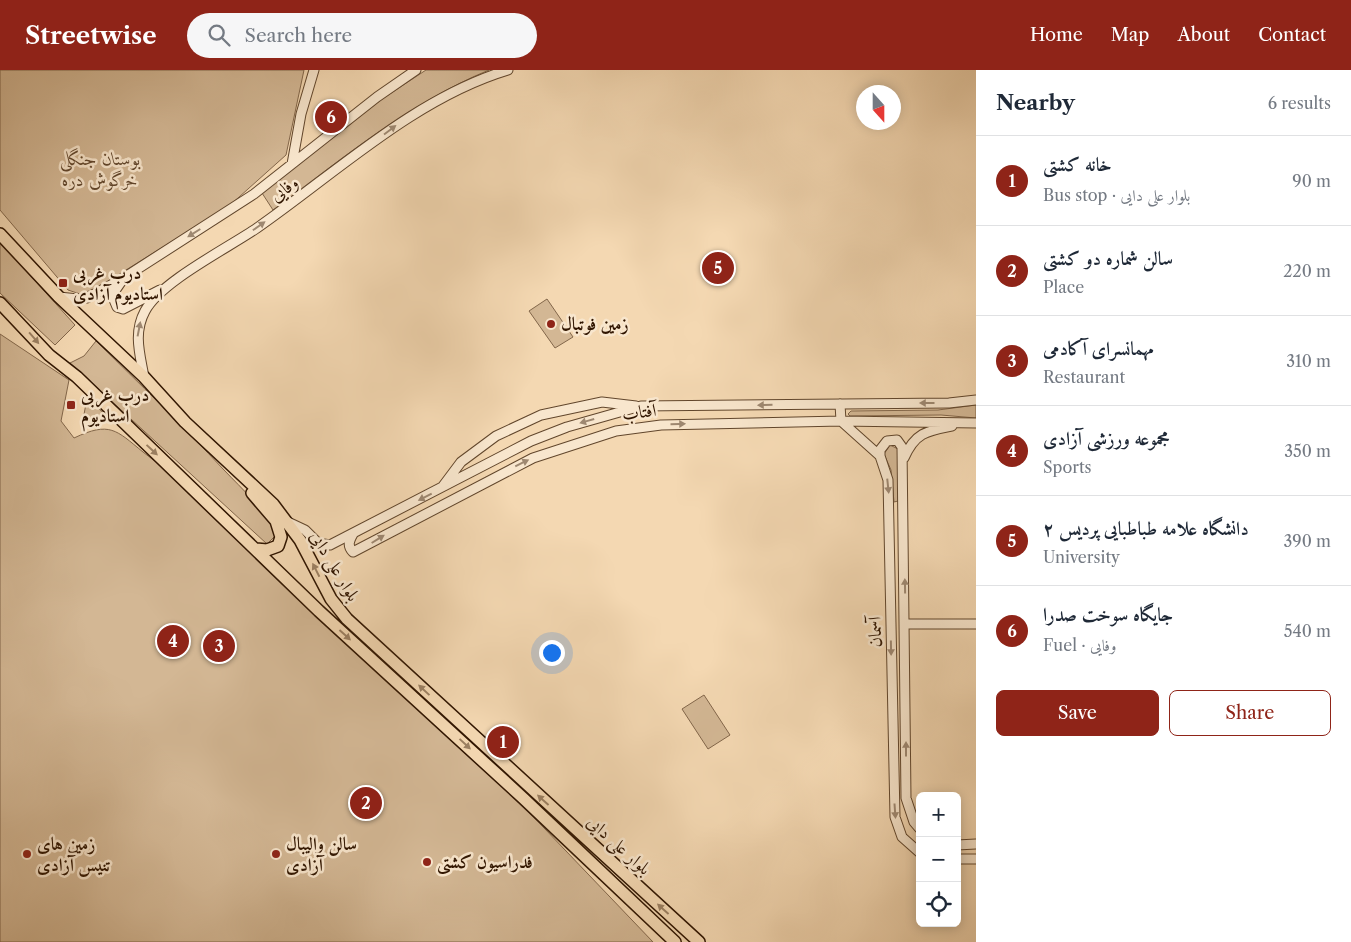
<!DOCTYPE html>
<meta charset="utf-8">
<style>
:root{--surface:#fff;--page:#f6f6f7;--text:#1f2937;--muted:#747a83;--line:#e0e1e3;--accent:#8f2418}
body{margin:0;font-family:"Libre Caslon Text",Amiri,serif;background:var(--page);color:var(--text)}
.controls{position:absolute;right:15px;bottom:15px;display:grid;overflow:hidden;border-radius:8px;box-shadow:0 2px 12px #0003}
.controls button{width:45px;height:45px;display:grid;place-items:center;padding:0;border:0;border-bottom:1px solid var(--line);background:var(--surface);color:var(--text);font:25px sans-serif}
.compass{position:absolute;left:856px;top:15px;width:45px;height:45px;border-radius:50%;background:var(--surface);box-shadow:0 2px 12px #0003;rotate:159deg}
.you{position:absolute;left:551px;top:582px;width:18px;height:18px;margin:-12px;border:4px solid #fff;border-radius:50%;background:#1a73e8;box-shadow:0 0 0 8px #1a73e833}
.badge{display:grid;place-items:center;width:32px;height:32px;border-radius:50%;background:var(--accent);color:#fff;font-size:16px;font-weight:700}
.pin{position:absolute;translate:-50% -50%;border:2px solid #fff;box-shadow:0 1px 5px #0006}
.list{margin:0;padding:0;list-style:none}
h2{display:flex;justify-content:space-between;align-items:center;height:65px;margin:0;padding:0 20px;font-size:21px}
h2 small{font-size:16px;font-weight:400;color:var(--muted)}
.list li{display:grid;grid-template-columns:32px 1fr auto;gap:15px;align-items:center;box-sizing:border-box;height:90px;padding:0 20px;border-top:1px solid var(--line)}
.list b{display:block;font-size:19px;white-space:nowrap}
.list p{margin:0;font-size:16px;white-space:nowrap;color:var(--muted)}
.list em{font-size:16px;font-style:normal;color:var(--muted)}
.actions{display:flex;gap:10px;padding:15px 20px}
.actions a{flex:1;padding:11px 0;border:1px solid var(--accent);border-radius:8px;text-align:center;font-size:18px;color:var(--accent)}
.actions .main{background:var(--accent);color:#fff}
.icon{flex:none;width:28px;height:28px;fill:none;stroke:currentColor;stroke-width:2;stroke-linecap:round;stroke-linejoin:round}
.map{position:relative;flex:none;width:976px;height:872px;overflow:hidden}
header{display:flex;align-items:center;gap:30px;box-sizing:border-box;height:70px;padding:0 25px;background:var(--accent);color:#fff}
header strong{font-size:24px}
nav{display:flex;gap:28px;margin-inline-start:auto;font-size:18px}
.search{width:350px;height:45px;background:var(--page);display:flex;align-items:center;gap:12px;box-sizing:border-box;padding:0 18px;border-radius:28px;color:var(--muted);font-size:19px}
main{display:flex}
aside{flex:1;background:var(--surface)}
.map>svg:first-child{display:block}
</style>
<header>
<strong>Streetwise</strong>
<div class="search"><svg class="icon" aria-label="search" viewBox="0 0 24 24"><circle cx="10" cy="10" r="6"/><path d="M15 15l6 6"/></svg>Search here</div>
<nav><a>Home</a><a>Map</a><a>About</a><a>Contact</a></nav>
</header>
<main>
<div class="map">
<svg width="976" height="872" viewBox="0 0 976 872">
<rect width="100%" height="100%" fill="#f4d8b2"/>
<filter id="stains"><feTurbulence type="fractalNoise" baseFrequency=".004" numOctaves="4"/><feColorMatrix values="0 0 0 0 .2 0 0 0 0 .09 0 0 0 0 .02 0 0 0 .5 -.17"/></filter>
<radialGradient id="worn" r=".72"><stop offset=".6" stop-color="#630" stop-opacity="0"/><stop offset="1" stop-color="#630" stop-opacity=".3"/></radialGradient>
<path fill="#d3b794" stroke="#82664a" d="M0,0H304L286,85L229,136L97,218L80,224L68,220L0,140Z
M426,0H489C409,33 342,89 273,140L262,123L382,29Z
M0,172L75,255L55,275L0,223Z
M547,229L573,267L555,278L529,241Z
M0,264L69,310L61,351L74,368C110,351 116,360 143,382C154,391 167,399 178,408L523,736L653,872H0Z
M96,271C139,313 182,355 224,400C242,419 266,440 276,465L267,474L70,293L84,286Z
M87,328L109,348L83,350Z
M976,335V348L941,345L850,346L848,344L851,341L938,340Z
M890,375L898,379V431L894,432L891,400L884,384Z
M704,625L730,665L708,679L682,639Z"/>
<g fill="none" stroke-linecap="round" stroke-linejoin="round">
<defs>
<path id="minor" d="M292,94L301,44L314,0
M121,212L112,225L117,237L123,239L160,220
M59,227L78,229L87,228L122,209L254,124L377,27L416,0
M144,307C140,284 133,263 145,241C160,212 228,178 257,158C336,103 415,28 508,0
M840,334L841,351L880,386L888,410L895,747L902,767L920,783
M880,386V380L887,371L897,370L902,377L906,728L914,752L920,759
M904,388C915,363 926,361 952,356
M443,416L461,392L496,366L541,345L602,332L636,336
M288,452L305,460L318,473L330,475L531,371L567,357L641,336L949,333L976,330
M353,464C349,471 347,476 353,482L533,388L616,361L661,355L841,351L976,353
M906,554H976
M957,775L976,774
M957,789H976"/>
<path id="major" d="M0,164L59,227L144,307L185,352L273,434L300,470L331,529L347,549L699,872
M0,233L49,285L77,307L319,541L523,728L675,872
M252,423L276,451L281,467L278,476L267,480L256,479"/>
</defs>
<use href="#minor" stroke="#61462c" stroke-width="11"/>
<use href="#major" stroke="#301500" stroke-width="14"/>
<use href="#minor" stroke="#f8e6cd" stroke-width="9"/>
<use href="#major" stroke="#f4d8b2" stroke-width="11"/>
</g>
<defs><path id="oneway-solid" d="M-6-.8H1V-3.2L6.5 0L1 3.2V.8H-6Z" transform="scale(1.25)"/></defs>
<g fill="#9e8871">
<use href="#oneway-solid" transform="translate(390 60) rotate(-37)"/>
<use href="#oneway-solid" transform="translate(259 156) rotate(-35)"/>
<use href="#oneway-solid" transform="translate(194 163) rotate(148)"/>
<use href="#oneway-solid" transform="translate(139 259) rotate(-79)"/>
<use href="#oneway-solid" transform="translate(927 333) rotate(180)"/>
<use href="#oneway-solid" transform="translate(765 335) rotate(179)"/>
<use href="#oneway-solid" transform="translate(587 351) rotate(164)"/>
<use href="#oneway-solid" transform="translate(678 354) rotate(-1)"/>
<use href="#oneway-solid" transform="translate(522 393) rotate(-26)"/>
<use href="#oneway-solid" transform="translate(888 416) rotate(84)"/>
<use href="#oneway-solid" transform="translate(425 427) rotate(153)"/>
<use href="#oneway-solid" transform="translate(378 469) rotate(-32)"/>
<use href="#oneway-solid" transform="translate(905 516) rotate(-91)"/>
<use href="#oneway-solid" transform="translate(891 578) rotate(89)"/>
<use href="#oneway-solid" transform="translate(906 679) rotate(-90)"/>
<use href="#oneway-solid" transform="translate(895 741) rotate(86)"/>
</g>
<g fill="#9c8062">
<use href="#oneway-solid" transform="translate(34 268) rotate(49)"/>
<use href="#oneway-solid" transform="translate(152 380) rotate(43)"/>
<use href="#oneway-solid" transform="translate(316 500) rotate(-117)"/>
<use href="#oneway-solid" transform="translate(345 565) rotate(42)"/>
<use href="#oneway-solid" transform="translate(424 620) rotate(-137)"/>
<use href="#oneway-solid" transform="translate(465 674) rotate(43)"/>
<use href="#oneway-solid" transform="translate(543 730) rotate(-138)"/>
<use href="#oneway-solid" transform="translate(663 839) rotate(-138)"/>
</g>
<g fill="#8f2418" stroke="#f8e6cd" stroke-width="2">
<rect x="58" y="208" width="10" height="10" rx="2.5"/>
<circle cx="551" cy="254" r="5"/>
<rect x="66" y="330" width="10" height="10" rx="2.5"/>
<circle cx="27" cy="784" r="5"/>
<circle cx="276" cy="784" r="5"/>
<circle cx="427" cy="792" r="5"/>
</g>
<g text-anchor="middle" dominant-baseline="central" stroke-width="5" stroke-linejoin="round" paint-order="stroke">
<g font-size="18" font-style="italic" fill="#61462c" stroke="#f8e6cd">
<text x="100" y="89">بوستان جنگلی<tspan x="100" dy="21">خرگوش دره</tspan></text>
</g>
<g font-size="18" fill="#301500" stroke="#f8e6cd">
<text transform="translate(284 119) rotate(-36)">وفایی</text>
<text transform="translate(639 342) rotate(-7)">آفتاب</text>
<text transform="translate(335 496) rotate(59)">بلوار علی دایی</text>
<text transform="translate(875 562) rotate(-91)">آسمان</text>
<text transform="translate(619 775) rotate(42)">بلوار علی دایی</text>
</g>
<g font-size="18" font-weight="bold" fill="#301500" stroke="#f8e6cd" text-anchor="start">
<text x="73" y="203">درب غربی<tspan x="73" dy="21">استادیوم آزادی</tspan></text>
<text x="561" y="254">زمین فوتبال</text>
<text x="81" y="325">درب غربی<tspan x="81" dy="21">استادیوم</tspan></text>
<text x="37" y="774">زمین های<tspan x="37" dy="21">تنیس آزادی</tspan></text>
<text x="286" y="774">سالن والیبال<tspan x="286" dy="21">آزادی</tspan></text>
<text x="437" y="792">فدراسیون کشتی</text>
</g>
</g>
<rect width="100%" height="100%" filter="url(#stains)"/>
<rect width="100%" height="100%" fill="url(#worn)"/>
</svg>
<div class="controls">
<button>+</button>
<button>−</button>
<button><svg class="icon" aria-label="locate" viewBox="0 0 24 24"><circle cx="12" cy="12" r="6"/><path d="M12 2v4M12 18v4M2 12h4M18 12h4"/></svg></button>
</div>
<svg class="compass" viewBox="-18 -18 36 36"><path d="M0-13l5 13h-10z" fill="#e53935"/><path d="M0 13l5-13h-10z" fill="#747a83"/></svg>
<div class="you"></div>
<div class="pin badge" style="left:503px;top:672px">1</div>
<div class="pin badge" style="left:366px;top:733px">2</div>
<div class="pin badge" style="left:219px;top:576px">3</div>
<div class="pin badge" style="left:173px;top:571px">4</div>
<div class="pin badge" style="left:718px;top:198px">5</div>
<div class="pin badge" style="left:331px;top:47px">6</div>
</div>
<aside>
<h2>Nearby<small>6 results</small></h2>
<ul class="list">
<li><span class="badge">1</span><div><b>خانه کشتی</b><p>Bus stop · بلوار علی دایی</p></div><em>90 m</em></li>
<li><span class="badge">2</span><div><b>سالن شماره دو کشتی</b><p>Place</p></div><em>220 m</em></li>
<li><span class="badge">3</span><div><b>مهمانسرای آکادمی</b><p>Restaurant</p></div><em>310 m</em></li>
<li><span class="badge">4</span><div><b>مجموعه ورزشی آزادی</b><p>Sports</p></div><em>350 m</em></li>
<li><span class="badge">5</span><div><b>دانشگاه علامه طباطبایی پردیس ۲</b><p>University</p></div><em>390 m</em></li>
<li><span class="badge">6</span><div><b>جایگاه سوخت صدرا</b><p>Fuel · وفایی</p></div><em>540 m</em></li>
</ul>
<div class="actions"><a class="main">Save</a><a>Share</a></div>
</aside>
</main>
